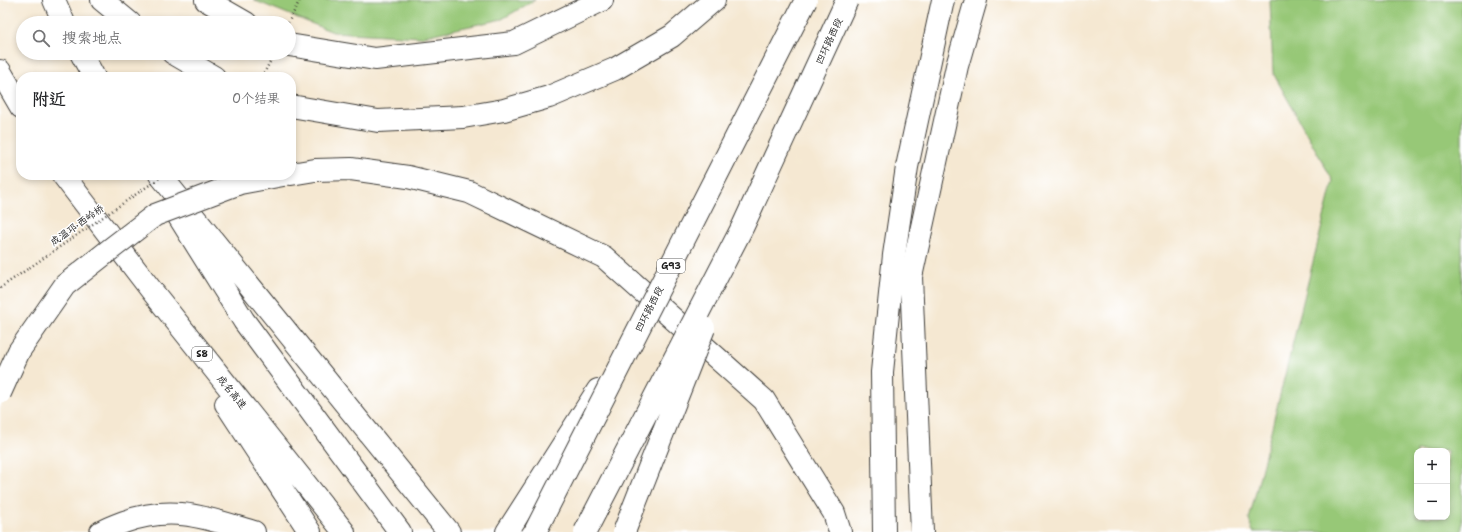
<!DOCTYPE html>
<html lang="zh">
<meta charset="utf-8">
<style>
:root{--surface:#fff;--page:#f2f2f2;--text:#202124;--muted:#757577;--line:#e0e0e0}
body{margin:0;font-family:"Shantell Sans","LXGW WenKai TC",sans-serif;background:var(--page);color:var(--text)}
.controls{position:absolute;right:12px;bottom:12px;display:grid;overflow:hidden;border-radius:8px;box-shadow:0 2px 6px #0003}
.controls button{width:36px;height:36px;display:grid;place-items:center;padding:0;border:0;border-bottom:1px solid var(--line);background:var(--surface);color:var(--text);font:20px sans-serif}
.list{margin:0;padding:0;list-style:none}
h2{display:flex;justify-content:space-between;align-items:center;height:52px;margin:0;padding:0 16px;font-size:17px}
h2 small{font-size:13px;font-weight:400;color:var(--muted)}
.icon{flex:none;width:22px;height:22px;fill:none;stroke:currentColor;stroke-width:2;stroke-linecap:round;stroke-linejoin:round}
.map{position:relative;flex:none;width:1462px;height:532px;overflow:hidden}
.search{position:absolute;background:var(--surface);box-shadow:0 2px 6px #0003;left:16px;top:16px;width:280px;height:44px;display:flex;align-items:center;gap:10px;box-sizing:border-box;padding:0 14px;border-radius:22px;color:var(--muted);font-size:15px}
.panel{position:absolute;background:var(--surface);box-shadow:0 2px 6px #0003;left:16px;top:72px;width:280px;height:108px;border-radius:16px}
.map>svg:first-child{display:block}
</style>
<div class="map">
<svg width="1462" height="532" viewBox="0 0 1462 532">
<rect width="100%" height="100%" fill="#fff"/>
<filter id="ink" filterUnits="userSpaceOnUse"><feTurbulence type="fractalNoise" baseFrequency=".025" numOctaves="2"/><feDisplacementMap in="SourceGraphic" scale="8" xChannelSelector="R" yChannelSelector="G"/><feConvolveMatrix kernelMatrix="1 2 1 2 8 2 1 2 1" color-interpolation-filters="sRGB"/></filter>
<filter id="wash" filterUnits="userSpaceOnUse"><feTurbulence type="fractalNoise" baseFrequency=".012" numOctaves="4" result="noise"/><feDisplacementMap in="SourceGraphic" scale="16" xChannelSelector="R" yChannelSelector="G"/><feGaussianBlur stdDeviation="0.9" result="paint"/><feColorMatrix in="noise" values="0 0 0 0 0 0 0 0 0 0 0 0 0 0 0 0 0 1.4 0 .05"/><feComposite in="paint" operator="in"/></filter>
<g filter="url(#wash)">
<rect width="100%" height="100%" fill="#f5e8d2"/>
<path fill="#97c877" stroke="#5a724a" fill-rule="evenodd" d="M253,0H535L502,19L420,37L333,32Z
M1270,0H1462V532H1253L1249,520L1333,181L1273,73ZM1417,451H1447V517H1417Z"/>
</g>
<g filter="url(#ink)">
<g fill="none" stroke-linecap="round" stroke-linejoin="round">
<defs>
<path id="minor" d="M206,0L246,23
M289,45L375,59L514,43L602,0
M922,532L911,277L957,66L976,0"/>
<path id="highway" d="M54,0L64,23
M102,0L130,23
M81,53L94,77
M173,53L214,77
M0,71L21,107
M291,106L378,121L463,117L504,110L549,97L615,69L672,36L714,0
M291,174L315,170L351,169L408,177L469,192L604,257L764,400L834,513L840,532
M63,175L152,291L344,532
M160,175L449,532
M179,217L244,321L400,532
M226,404L310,532
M101,532C108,528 116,525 124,522C173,504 207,518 254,532
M507,532L598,390
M884,532L882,372L894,255L907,167L943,0"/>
</defs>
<use href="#minor" stroke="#3d3b37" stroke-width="24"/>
<use href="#highway" stroke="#3d3b37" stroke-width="24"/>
<path stroke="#3d3b37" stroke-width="2.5" stroke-dasharray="1 3" stroke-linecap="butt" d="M288,23L300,0
M262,77L272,58"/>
<use href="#minor" stroke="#fff" stroke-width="22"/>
<use href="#highway" stroke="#fff" stroke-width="22"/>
<defs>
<path id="highway-bridge" d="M0,393L19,351L65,285L112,248L155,215L240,183L283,175
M535,532L806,0
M585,532L743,226L847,0
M624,532L704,328"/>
</defs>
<use href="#highway-bridge" stroke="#3d3b37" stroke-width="24" stroke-linecap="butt"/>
<path stroke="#3d3b37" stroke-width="2.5" stroke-dasharray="1 3" stroke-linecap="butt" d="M0,288L164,175"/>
<use href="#highway-bridge" stroke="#fff" stroke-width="22"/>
</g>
</g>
<g text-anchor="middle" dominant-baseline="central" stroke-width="3" stroke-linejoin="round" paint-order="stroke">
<g fill="#fff" stroke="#606060" stroke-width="1">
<rect x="657" y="259" width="28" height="14" rx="3"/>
<rect x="192" y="347" width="20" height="14" rx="3"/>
</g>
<g font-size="9" font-weight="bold" fill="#1c1c1c">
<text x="671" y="266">G93</text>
<text x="202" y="354">S8</text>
</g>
<g font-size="10" fill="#1c1c1c" stroke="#fff">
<text transform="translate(829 41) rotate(-65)">四环路西段</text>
<text transform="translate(77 225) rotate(-35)">成温邛·西岭桥</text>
<text transform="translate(649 309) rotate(-63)">四环路西段</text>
<text transform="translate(232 392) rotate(51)">成名高速</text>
</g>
</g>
</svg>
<div class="controls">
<button>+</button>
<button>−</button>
</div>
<div class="search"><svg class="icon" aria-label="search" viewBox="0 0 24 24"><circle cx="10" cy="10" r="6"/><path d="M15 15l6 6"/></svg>搜索地点</div>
<section class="panel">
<h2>附近<small>0个结果</small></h2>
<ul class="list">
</ul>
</section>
</div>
